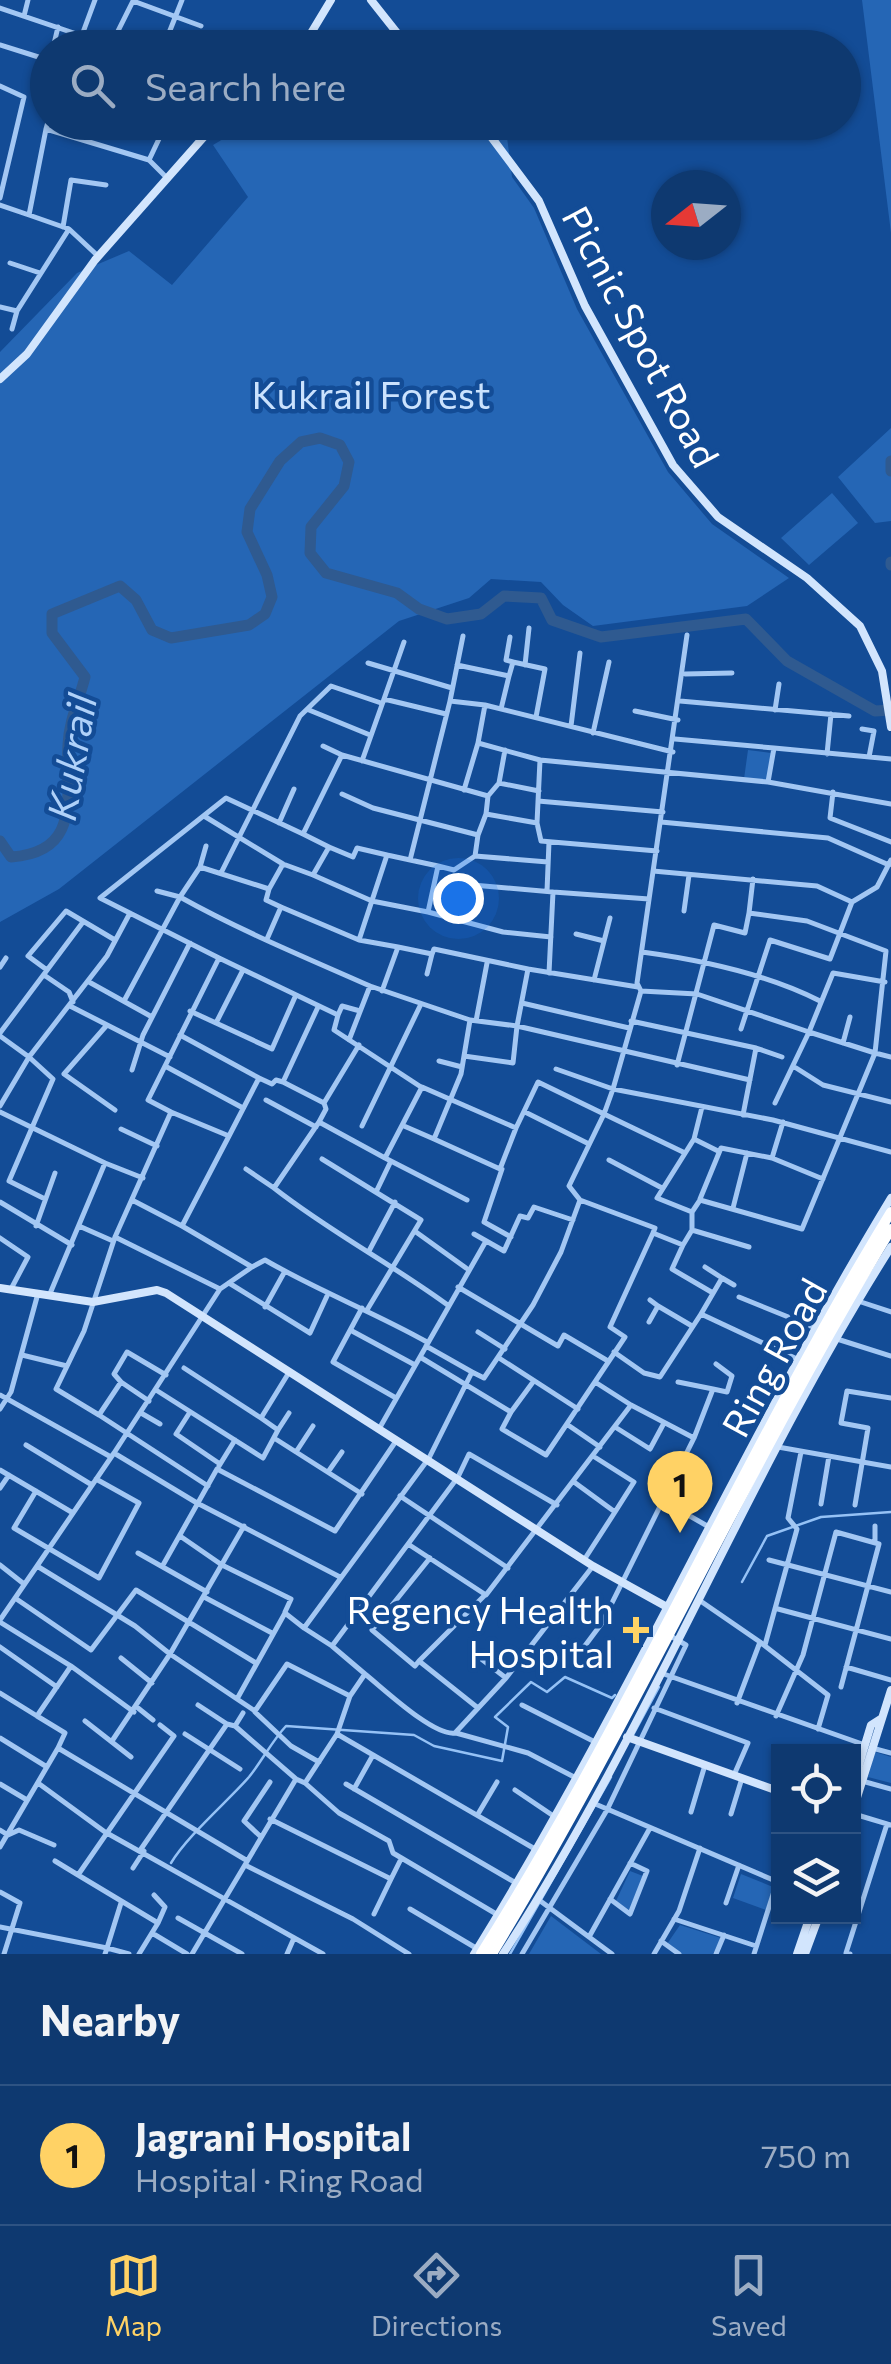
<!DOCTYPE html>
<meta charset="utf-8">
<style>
:root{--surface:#0e3970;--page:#174075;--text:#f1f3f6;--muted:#9bacc3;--line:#2e5383;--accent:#ffd265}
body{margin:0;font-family:Commissioner,sans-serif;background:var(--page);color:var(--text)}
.controls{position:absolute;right:30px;bottom:30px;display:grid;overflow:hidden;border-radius:0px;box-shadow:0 2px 8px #0004}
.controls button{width:90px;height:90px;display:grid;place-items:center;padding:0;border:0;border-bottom:2px solid var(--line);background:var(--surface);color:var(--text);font:50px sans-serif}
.compass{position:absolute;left:651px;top:170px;width:90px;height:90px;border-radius:50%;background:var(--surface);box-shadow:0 2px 8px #0004;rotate:253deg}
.you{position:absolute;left:458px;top:898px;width:35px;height:35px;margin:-25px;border:8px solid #fff;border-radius:50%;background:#1a73e8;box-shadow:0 0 0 15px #1a73e833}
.badge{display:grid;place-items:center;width:65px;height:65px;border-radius:50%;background:var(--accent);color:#111;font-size:32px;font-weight:700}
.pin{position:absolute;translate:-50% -82px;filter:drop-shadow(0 2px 5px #0008)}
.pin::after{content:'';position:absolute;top:52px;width:35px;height:30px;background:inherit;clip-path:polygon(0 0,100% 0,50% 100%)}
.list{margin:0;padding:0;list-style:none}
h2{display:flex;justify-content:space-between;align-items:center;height:130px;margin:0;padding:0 40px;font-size:42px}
h2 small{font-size:32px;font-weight:400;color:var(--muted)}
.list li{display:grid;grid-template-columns:65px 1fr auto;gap:30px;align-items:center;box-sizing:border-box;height:140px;padding:0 40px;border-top:2px solid var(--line)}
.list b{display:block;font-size:38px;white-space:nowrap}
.list p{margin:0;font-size:32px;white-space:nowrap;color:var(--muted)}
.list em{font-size:32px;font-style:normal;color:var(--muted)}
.icon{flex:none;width:55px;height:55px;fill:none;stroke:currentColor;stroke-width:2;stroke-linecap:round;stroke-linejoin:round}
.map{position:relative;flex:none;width:891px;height:1954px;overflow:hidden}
.search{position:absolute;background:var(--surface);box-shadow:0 2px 8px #0004;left:30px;right:30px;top:30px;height:110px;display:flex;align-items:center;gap:25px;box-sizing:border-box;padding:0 35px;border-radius:55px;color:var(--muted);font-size:38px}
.sheet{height:270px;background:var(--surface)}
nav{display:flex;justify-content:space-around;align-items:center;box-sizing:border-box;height:140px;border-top:2px solid var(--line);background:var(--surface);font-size:28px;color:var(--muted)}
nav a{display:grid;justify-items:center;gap:5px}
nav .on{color:var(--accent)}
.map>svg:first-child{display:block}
</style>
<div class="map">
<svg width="891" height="1954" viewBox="0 0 891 1954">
<rect width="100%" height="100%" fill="#134c96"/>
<path fill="#2566b5" d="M862,0H891V233Z
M421,32L456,47L390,48Z
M250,123H498L507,137L512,177L534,208L577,309L668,472L712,524L789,578L747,606L593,626L563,605L541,582L491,579L469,598L399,621L59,889L0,922V352L77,273L129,251L172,285L248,197L213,145Z
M891,428V521L875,523L838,477Z
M832,493L858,523L809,565L781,538Z
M748,750L771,753L767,782L744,779Z
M875,1752L891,1757V1783L868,1777Z
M630,1871L643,1876L629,1910L616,1901Z
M741,1874L773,1887L766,1910L733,1898Z
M551,1916L601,1954H529Z
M680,1925L721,1938L713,1954H682L667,1944Z"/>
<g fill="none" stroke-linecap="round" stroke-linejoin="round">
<path stroke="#95c2f6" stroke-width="2.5" d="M742,1582L767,1536L821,1517L891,1512
M633,1735L659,1687
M171,1863C187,1836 228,1801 249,1777C262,1761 272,1741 286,1726L414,1735L434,1746L502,1761L508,1727L495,1717L531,1682L547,1692L565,1677L612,1698L615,1695
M510,1954L611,1777"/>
<path stroke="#2f5a90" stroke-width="11" d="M891,461V471
M891,562V565
M0,841L11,857C83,852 65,795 68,745C69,720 79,701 85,677L52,633V614L120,586L136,600L152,630L171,638L249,625L265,614L272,597L267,575L247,532L250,509L280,461L301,442L320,438L340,445L349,462L344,486L311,527L310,553L326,573L397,593L419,609L447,619L481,614L504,596L541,598L552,620L601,637L746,619L787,661L875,711L891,710"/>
<path stroke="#a3c7f3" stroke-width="5" d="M0,8L118,48
M24,16L28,0
M82,35L95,0
M0,45L48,60
M111,45L133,1L201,26
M53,48L58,27
M163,48L182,0
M0,86L24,97L0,198
M48,122L46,129L149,160L168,179
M117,122L163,136
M149,160L167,122
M0,205L29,215L46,129
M29,215L69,229L98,256
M63,227L71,180L106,185
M10,263L40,273
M0,307L17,311
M12,329L17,311L69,229
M510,637L506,660L513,662
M368,663L452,688
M457,665L509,676L501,709
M525,665L529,628
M685,674L732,673
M509,676L513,662L545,669L536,717
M384,699L404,642
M450,701L463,636
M680,701L849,716
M485,705L673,752
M309,710L370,735
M775,710L779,684
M635,711L678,720
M571,726L580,653
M862,729L874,731L869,757
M593,733L609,662
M675,739L774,748L768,782
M323,746L342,755
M774,748L891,759
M827,754L831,714
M540,760L768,782L891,804
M362,761L384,699L446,714
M499,783L539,791
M464,790L478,743
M833,792L830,818L891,842
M342,794L373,808L478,835L486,814
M488,796L499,783L505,750
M538,801L663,812
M204,816L283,864
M661,822L828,838L889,865
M279,823L294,789
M329,847L353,857L357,848L387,855
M475,856L478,835
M410,860L450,701L485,705L478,743L540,760L537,823
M438,866L454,870L475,856L548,862
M200,867L206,846
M653,871L817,886L852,902L877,887L891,860
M221,873L300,716L331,686L381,703
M313,875L372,901L428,912
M753,879L749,913L807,921L886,951L875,1053L891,1057
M461,884L553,892
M269,889L283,864L313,875L329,847L303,834
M547,891L549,842
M281,907L359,940
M684,911L689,875
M576,934L604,941
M267,939L281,907L266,900L269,889L200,867L180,897C241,931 307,958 370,986
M398,947L359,940L387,855L438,866L428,912L503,932L551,937
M642,952C701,960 767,974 820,1001
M219,958L100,898L226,798L303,834L342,755L488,796L486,814L537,823L541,841L657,851
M0,967L6,958
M528,969L638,987
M47,970L28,956L66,911L115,940
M549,973L553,892L649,899
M427,974L432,954
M44,975L69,992L73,1002
M594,980L610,918
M89,982L152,1017
M382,991L398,947L432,954L434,949L528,969L517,1026L470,1020
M641,991L697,994L809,1032L775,1103
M124,1001L180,897L157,891
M522,1003L629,1028
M70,1006L170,1057
M190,1011L272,1049L295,997
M338,1015L342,1006L360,1011
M476,1021L487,963
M631,1021L756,1048L743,1115
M216,1023L243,970
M107,1025L64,1074L115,1110
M741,1029L770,940L830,959L852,902
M0,1033L83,922
M180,1035L259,1078L229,1136
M0,1036L29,1057L107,956L130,913
M349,1040L370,986L470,1020L461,1074L434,1139L404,1126
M843,1043L850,1017
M756,1048L782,1057
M464,1056L513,1063L517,1026L750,1080
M439,1061L462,1067
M677,1065L714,925L745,933L749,913
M165,1066L243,1108
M793,1066L823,1085L891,1102
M556,1069L613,1089L641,991L637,983L687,635
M132,1070L143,1035L190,943
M259,1078L272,1084L276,1080L283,1082L324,1103
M283,1082L318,1007
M266,1100L316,1127
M0,1106L29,1057L53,1079L9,1181L45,1199
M702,1107L694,1139L657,1198L692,1212L700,1200L802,1229L875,1053L809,1032L833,973L885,982
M0,1112L105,1163
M171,1112L148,1100L219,958L338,1015L334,1030L421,1087
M525,1112L589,1144
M319,1122L326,1109L324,1103L359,1045
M783,1122L772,1158L823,1179
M362,1126L420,1006
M121,1129L157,1146
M434,1139L500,1169L516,1128
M694,1139L718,1151
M385,1158L467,1200
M322,1159L421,1220L367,1310
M609,1160L662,1188
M246,1169L274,1188
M502,1169L484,1222L511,1237
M377,1190L390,1163
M700,1199L721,1148L772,1158
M132,1200L182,1226
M580,1200L569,1186L604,1114L683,1152
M0,1202L72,1245
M733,1208L747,1153
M36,1226L55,1173
M79,1226L113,1241
M692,1230L749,1247
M416,1232L466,1268
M474,1234L504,1251L520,1216L528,1218L534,1207L573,1220
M115,1237L220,1289
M0,1238L28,1257L11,1289
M683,1245L672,1269L713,1293
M369,1251L395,1202
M252,1267L265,1260C318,1291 374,1312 427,1342
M705,1267L722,1278
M229,1283L310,1333L327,1296
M458,1287L558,1346L564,1335L608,1361
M49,1296L105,1163L143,1178
M739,1297L813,1327
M650,1300L658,1306
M858,1301L891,1312
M449,1306L486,1241
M265,1307L285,1271
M362,1308L333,1362L396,1398
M701,1314L722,1278L734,1285
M649,1322L658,1306L692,1326
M352,1331L415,1365
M478,1332L505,1349
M837,1339L891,1356
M614,1352L644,1373L660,1377L701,1314L797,1359
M22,1355L67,1366
M420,1357L511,1412L502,1429L546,1455L625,1337L610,1327L653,1233L683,1245L692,1230V1212
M499,1358L578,1409
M184,1368L261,1418L288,1374
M472,1372L484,1378L533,1305L561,1252L580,1200L655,1228L653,1233
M121,1382L114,1374L127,1352L166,1375
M678,1382L713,1389L694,1438
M713,1389L727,1392L732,1376L716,1364
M156,1390L263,1458L278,1430L261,1418
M0,1395L111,1457
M149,1401L121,1382L99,1415L56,1389L84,1331L115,1237L171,1112L229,1136L182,1226L252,1267L220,1289L114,1453L197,1503L340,1577
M0,1409L11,1392L37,1297
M190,1412L176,1434L220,1464
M511,1412L533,1382
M141,1413L160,1424
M99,1415L208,1486
M568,1425L600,1447
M615,1427L650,1449L664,1423
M379,1429L449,1306C392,1264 330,1232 274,1188L319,1122L385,1158L422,1087L516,1128L538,1082L604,1114L613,1089L773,1120L891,1152
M278,1430L289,1413
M274,1438L362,1494
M26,1445L92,1485
M778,1447L891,1467
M296,1452L313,1426
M593,1456L634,1482L615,1512
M219,1466L235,1440
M0,1470L73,1513
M328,1472L342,1452
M574,1482L615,1512L584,1560
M0,1488L9,1475
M36,1491L14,1528L99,1578L139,1503L96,1479
M400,1496L508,1568
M660,1499L709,1527
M821,1504L829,1456
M855,1505L868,1428L841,1423L847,1391L891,1398
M180,1536L222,1565L291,1599L285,1612
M875,1542V1526
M408,1544L486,1595L631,1405L595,1382
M138,1553L207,1592
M769,1560L891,1592
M0,1565L24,1584
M163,1565L217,1469L335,1531L396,1441
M37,1566L114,1453
M204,1597L272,1633
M15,1598L91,1650L136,1590L256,1663
M699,1600L760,1642
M778,1609L891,1639
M0,1620L37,1566L135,1626L170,1654L244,1526
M0,1622L71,1666L37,1716L0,1693
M765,1645L797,1529L788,1518L801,1452
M332,1646L304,1628L429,1458L472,1372L426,1346
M0,1647L57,1687
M121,1658L152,1683
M480,1658L506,1678
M575,1659L602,1623L694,1438L631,1405
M419,1661L415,1666L372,1630L430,1558
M71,1666L134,1712
M846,1667L891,1680
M661,1673L865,1745
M365,1674L332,1646L458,1477L469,1454L557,1505
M237,1699L255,1711L287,1664L350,1696
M737,1703L760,1642L828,1695L818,1729
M198,1705L227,1724
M522,1705L595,1742
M138,1708L153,1720
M478,1708L419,1661L485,1595
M654,1708L748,1743L734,1775
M255,1712L291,1746L319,1762
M37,1716L65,1733L58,1748
M776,1716L803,1655L836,1532L879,1544L841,1687
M85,1721L131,1757
M235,1726L296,1779
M456,1733L528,1753L576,1778
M185,1734L240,1769
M337,1734L535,1849
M0,1738L47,1767
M112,1741L170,1654L237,1699L285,1613L304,1628
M872,1748L891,1753
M862,1781L891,1789
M38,1783L105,1832L323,1954
M305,1783L339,1813L389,1841L393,1853L498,1915
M0,1784L27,1800
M346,1784L516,1883
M354,1789L373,1755
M515,1790L555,1817
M593,1803L778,1882
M691,1812L705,1765
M478,1814L497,1782
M731,1814L742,1778
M854,1814L891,1825
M270,1819L391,1879L374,1914
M0,1830L8,1835L19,1830L54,1845
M260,1836L244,1821L270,1782
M0,1847L58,1748L246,1860
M141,1849L227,1724L235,1726L243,1713
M55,1861L78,1875
M245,1865L353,1919L409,1954
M133,1868L144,1851
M391,1879L401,1859
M0,1892L20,1903L4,1954
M154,1895L165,1907L158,1923L78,1875L174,1736L160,1725
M610,1899L630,1914L647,1871L630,1863
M539,1900L612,1954
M726,1903L739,1865
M410,1909L476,1948
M178,1918L242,1954
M674,1919L756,1946
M0,1927L107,1948L121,1903
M152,1933L187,1954
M589,1937L650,1828
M661,1941L679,1954
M105,1954L107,1948L129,1954
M139,1954L158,1923
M192,1954L296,1779L305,1783L337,1734L350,1696L365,1674C384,1689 433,1736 455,1733L506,1678L593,1566
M287,1954L294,1938
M522,1954L607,1810L686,1645L669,1635
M654,1954L679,1911L700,1848
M716,1954L724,1935
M754,1954L777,1882
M850,1954L846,1953L887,1824"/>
<path stroke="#d2e5fd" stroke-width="8" d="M371,0L409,48
M302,48L331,0
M480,122L539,201L585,306L673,465L718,517L807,578L860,626L882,671L891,727
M0,379L27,354L95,260L217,122
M0,1288L93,1302L157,1290L166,1293L593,1566L667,1607
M627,1737L778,1791
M854,1781L871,1725L882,1718
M854,1807L891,1690
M474,1954C626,1709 742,1444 891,1198
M503,1954C650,1728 747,1474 891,1247
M797,1954L810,1916
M805,1954L819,1916"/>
<path stroke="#fff" stroke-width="10" d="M481,1954C632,1715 744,1453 891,1212
M492,1954C635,1718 748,1465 891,1229"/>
</g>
<path fill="#ffd265" stroke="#134c96" stroke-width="4" d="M631 1615h10v10h10v10h-10v10h-10v-10h-10v-10h10z"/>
<g text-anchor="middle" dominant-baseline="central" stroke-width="9" stroke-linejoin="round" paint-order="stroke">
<g font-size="38" fill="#fff" stroke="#134c96">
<text transform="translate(642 336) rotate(62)">Picnic Spot Road</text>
<text transform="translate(773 1357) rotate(-61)">Ring Road</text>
</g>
<g font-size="38" fill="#cbe2fd" stroke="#134c96">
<text x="371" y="393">Kukrail Forest</text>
</g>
<g font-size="38" fill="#fff" stroke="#134c96" text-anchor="end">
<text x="614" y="1608">Regency Health<tspan x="614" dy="44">Hospital</tspan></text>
</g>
<g font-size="40" font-style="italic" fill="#afd1f9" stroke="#134c96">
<text transform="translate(70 757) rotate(-80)">Kukrail</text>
</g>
</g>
</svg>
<div class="controls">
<button><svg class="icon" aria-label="locate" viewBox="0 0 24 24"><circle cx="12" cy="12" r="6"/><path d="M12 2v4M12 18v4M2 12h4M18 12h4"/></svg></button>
<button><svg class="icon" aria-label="layers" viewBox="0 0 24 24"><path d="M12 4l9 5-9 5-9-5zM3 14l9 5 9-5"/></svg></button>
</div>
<svg class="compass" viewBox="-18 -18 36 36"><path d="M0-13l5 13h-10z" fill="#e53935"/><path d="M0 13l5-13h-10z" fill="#9bacc3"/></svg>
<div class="you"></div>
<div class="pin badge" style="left:680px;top:1533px">1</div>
<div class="search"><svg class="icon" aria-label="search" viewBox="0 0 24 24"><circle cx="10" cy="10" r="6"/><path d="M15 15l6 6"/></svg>Search here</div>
</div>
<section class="sheet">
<h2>Nearby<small></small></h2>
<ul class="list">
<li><span class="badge">1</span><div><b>Jagrani Hospital</b><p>Hospital · Ring Road</p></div><em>750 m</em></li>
</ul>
</section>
<nav>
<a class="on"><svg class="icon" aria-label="map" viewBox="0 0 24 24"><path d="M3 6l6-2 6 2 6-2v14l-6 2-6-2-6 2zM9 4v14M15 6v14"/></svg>Map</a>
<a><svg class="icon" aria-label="directions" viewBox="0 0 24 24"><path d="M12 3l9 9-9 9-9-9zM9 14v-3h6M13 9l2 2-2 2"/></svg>Directions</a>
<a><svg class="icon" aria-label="saved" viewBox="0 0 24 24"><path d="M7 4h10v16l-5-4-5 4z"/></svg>Saved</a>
</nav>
